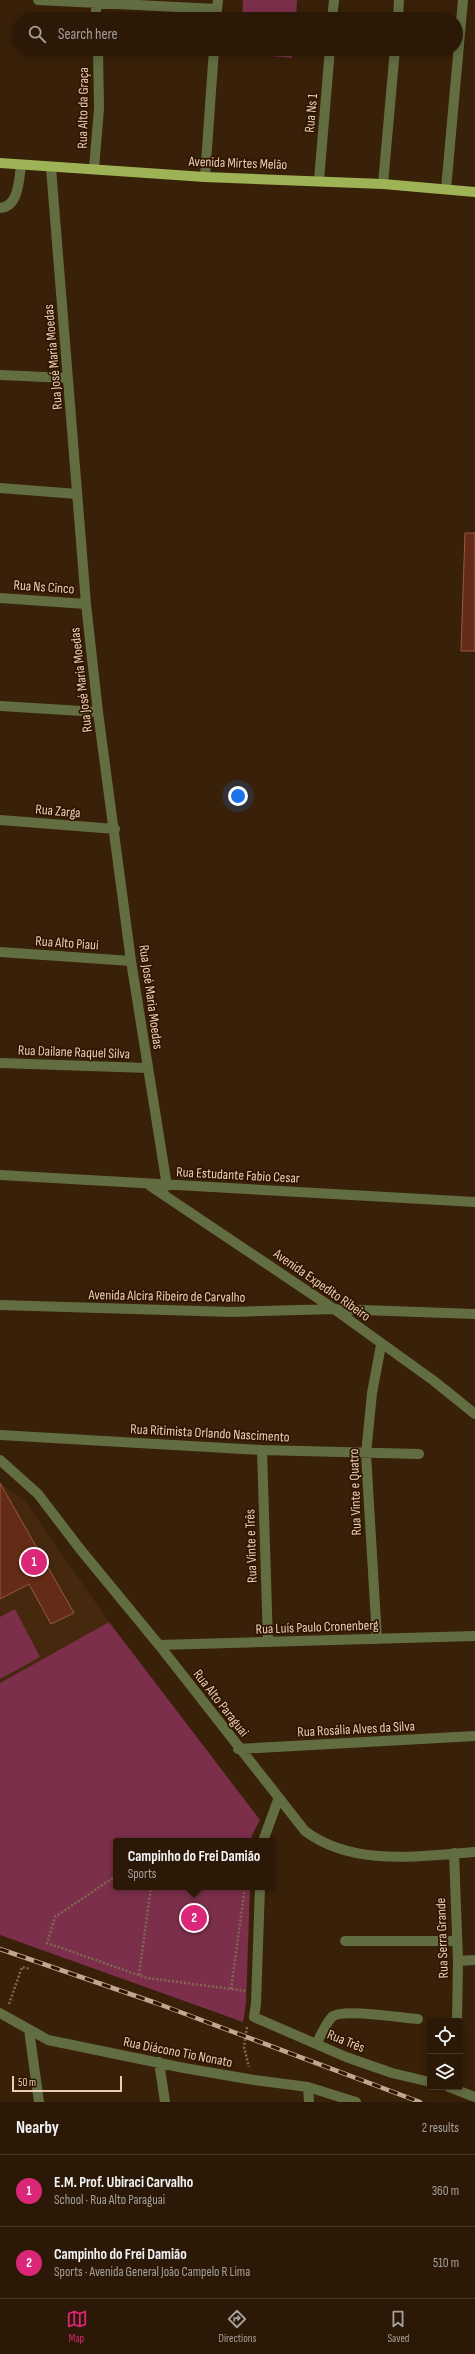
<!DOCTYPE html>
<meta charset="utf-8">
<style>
:root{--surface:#2b1806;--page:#332110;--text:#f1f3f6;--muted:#a6a09b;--line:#473728;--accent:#db2777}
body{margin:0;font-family:"Sofia Sans Condensed",sans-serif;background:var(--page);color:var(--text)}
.controls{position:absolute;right:12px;bottom:12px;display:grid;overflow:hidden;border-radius:4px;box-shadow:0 2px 10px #0003}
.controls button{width:36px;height:36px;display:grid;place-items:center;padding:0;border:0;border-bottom:1px solid var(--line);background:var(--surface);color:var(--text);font:20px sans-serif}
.scale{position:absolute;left:12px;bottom:10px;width:110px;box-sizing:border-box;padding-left:4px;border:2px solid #ebceb8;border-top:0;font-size:11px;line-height:14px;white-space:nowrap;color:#ebceb8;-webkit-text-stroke:3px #2f1601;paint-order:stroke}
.you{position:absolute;left:238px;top:796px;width:14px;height:14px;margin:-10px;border:3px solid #fff;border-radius:50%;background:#1a73e8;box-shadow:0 0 0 6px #1a73e833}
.badge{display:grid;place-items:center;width:26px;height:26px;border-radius:50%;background:var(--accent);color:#fff;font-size:13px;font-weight:700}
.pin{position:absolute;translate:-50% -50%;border:2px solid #fff;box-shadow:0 1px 4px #0006}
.popup{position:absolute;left:113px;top:1838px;width:162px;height:52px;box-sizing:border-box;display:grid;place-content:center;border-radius:4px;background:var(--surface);filter:drop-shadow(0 1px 3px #0005);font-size:13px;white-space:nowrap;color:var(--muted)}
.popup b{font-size:15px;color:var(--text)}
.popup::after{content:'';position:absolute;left:50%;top:100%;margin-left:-8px;border:8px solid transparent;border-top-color:var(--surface)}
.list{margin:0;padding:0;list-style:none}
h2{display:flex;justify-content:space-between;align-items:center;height:52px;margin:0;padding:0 16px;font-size:17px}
h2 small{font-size:13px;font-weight:400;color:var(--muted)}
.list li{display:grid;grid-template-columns:26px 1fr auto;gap:12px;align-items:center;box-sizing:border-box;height:72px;padding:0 16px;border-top:1px solid var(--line)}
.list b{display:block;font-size:15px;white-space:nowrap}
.list p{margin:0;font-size:13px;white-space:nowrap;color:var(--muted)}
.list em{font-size:13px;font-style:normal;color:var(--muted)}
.icon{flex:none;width:22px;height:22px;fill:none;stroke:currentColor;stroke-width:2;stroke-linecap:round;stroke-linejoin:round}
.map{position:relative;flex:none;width:475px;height:2102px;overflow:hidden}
.search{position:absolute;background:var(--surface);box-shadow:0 2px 10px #0003;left:12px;right:12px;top:12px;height:44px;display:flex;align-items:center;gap:10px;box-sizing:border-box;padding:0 14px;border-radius:22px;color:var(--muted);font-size:15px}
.sheet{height:196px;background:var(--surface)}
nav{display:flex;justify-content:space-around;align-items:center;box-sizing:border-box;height:56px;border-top:1px solid var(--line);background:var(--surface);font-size:11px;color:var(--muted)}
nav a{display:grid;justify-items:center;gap:2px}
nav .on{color:var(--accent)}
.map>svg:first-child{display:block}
</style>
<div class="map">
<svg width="475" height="2102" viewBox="0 0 475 2102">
<rect width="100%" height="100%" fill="#392008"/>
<path fill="#45280d" d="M0,1483L25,1501L109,1622L0,1683Z"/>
<path fill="#7b2f4b" d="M243,0H297L296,19H242Z
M239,49H293L292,58L239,53Z
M15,1609L40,1657L0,1679V1617Z
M109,1622L260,1820L252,1835V1841H116V1887H250L246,2003L243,2022L0,1935V1683Z"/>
<path fill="#642b17" stroke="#975944" d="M465,533H475V651H461Z
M0,1483L74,1613L51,1624L29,1584L0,1599Z"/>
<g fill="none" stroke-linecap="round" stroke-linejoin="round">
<path stroke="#826850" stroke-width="2.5" stroke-dasharray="2 2" stroke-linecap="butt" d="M116,1876L55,1917L47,1943L147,1978L246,1991
M139,1975L151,1887
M231,1989L245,1887
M9,2004L22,1967L30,1969
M247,2027L244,2047L249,2067"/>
<path stroke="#636d42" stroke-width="10" d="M38,0L217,9
M96,0V19
M216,19L218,0
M332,19L334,0
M398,19L399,0
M51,168L86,604L98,712L131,961L167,1186
M94,168L99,109L98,49
M205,177L214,49
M319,180L330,49
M383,184L395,49
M446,189L463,0
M0,208C19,207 19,179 21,165
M0,375L68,378
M0,488L77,494
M0,598L86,604
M0,706L98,712
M0,820L115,829
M0,952L131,961
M0,1063L148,1068
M0,1175L475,1202
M149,1185L334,1309L434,1381L475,1414
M0,1305L232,1312L334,1309L475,1314
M0,1435L262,1450L419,1454
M262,1450L268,1642
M0,1460L38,1494L80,1549L159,1645L305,1831C353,1867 418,1856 475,1852
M377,1639L366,1454L372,1393L381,1345
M159,1645L475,1636
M238,1749L475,1736
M263,1841L278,1800
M454,1853L458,1961L457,2021
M260,1887L256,2003L254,2017L346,2057L392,2073L430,2082
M345,1941H457
M458,1961L475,1960
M0,2013L48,2040L184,2068L254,2080L308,2087L356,2102
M29,2030L39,2102
M316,2044C321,2036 325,2024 332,2017C342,2008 402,2018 418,2019
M159,2062L165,2102
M308,2087L309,2102
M449,2087L475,2097"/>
<path stroke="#9eb355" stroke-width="10" d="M0,163L205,177L383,184L475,192"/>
<defs>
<path id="rail" d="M0,1949L156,2003L420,2102"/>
</defs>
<use href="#rail" stroke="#c2a68f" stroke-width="4.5"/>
<use href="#rail" stroke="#2f1601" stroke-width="3" stroke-dasharray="9" stroke-linecap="butt"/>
</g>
<g text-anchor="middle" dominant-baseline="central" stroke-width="3.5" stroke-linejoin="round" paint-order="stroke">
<g font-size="14" fill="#ebceb8" stroke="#2f1601">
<text transform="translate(83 108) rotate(-89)">Rua Alto da Graça</text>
<text transform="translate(311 113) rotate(-85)">Rua Ns 1</text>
<text transform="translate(238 163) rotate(2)">Avenida Mirtes Melão</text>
<text transform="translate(53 357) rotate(-95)">Rua José Maria Moedas</text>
<text transform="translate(44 587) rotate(4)">Rua Ns Cinco</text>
<text transform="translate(81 680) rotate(-97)">Rua José Maria Moedas</text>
<text transform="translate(58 811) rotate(5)">Rua Zarga</text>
<text transform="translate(67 943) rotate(4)">Rua Alto Piaui</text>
<text transform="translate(151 997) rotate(82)">Rua José Maria Moedas</text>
<text transform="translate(74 1052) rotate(2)">Rua Dailane Raquel Silva</text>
<text transform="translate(238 1175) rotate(3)">Rua Estudante Fabio Cesar</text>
<text transform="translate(322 1285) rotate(35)">Avenida Expedito Ribeiro</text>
<text transform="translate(167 1296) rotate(1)">Avenida Alcira Ribeiro de Carvalho</text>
<text transform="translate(210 1433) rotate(3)">Rua Ritimista Orlando Nascimento</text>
<text transform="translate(355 1492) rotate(-92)">Rua Vinte e Quatro</text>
<text transform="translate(251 1546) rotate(-92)">Rua Vinte e Três</text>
<text transform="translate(317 1627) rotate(-2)">Rua Luís Paulo Cronenberg</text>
<text transform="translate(221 1703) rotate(52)">Rua Alto Paraguai</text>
<text transform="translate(356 1729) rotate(-3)">Rua Rosália Alves da Silva</text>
<text transform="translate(442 1938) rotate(-92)">Rua Serra Grande</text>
<text transform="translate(346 2041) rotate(22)">Rua Três</text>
<text transform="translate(178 2052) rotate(11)">Rua Diácono Tio Nonato</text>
</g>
</g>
</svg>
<div class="controls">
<button><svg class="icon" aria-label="locate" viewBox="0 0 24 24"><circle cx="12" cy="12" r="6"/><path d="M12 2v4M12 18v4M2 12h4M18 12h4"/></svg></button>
<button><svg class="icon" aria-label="layers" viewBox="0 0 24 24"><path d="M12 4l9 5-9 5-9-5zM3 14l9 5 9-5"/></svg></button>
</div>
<div class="scale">50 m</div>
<div class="you"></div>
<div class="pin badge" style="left:34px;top:1562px">1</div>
<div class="pin badge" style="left:194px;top:1918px">2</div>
<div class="popup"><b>Campinho do Frei Damião</b>Sports</div>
<div class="search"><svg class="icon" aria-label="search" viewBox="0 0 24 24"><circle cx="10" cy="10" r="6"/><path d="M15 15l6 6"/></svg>Search here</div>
</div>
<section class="sheet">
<h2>Nearby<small>2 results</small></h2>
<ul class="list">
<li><span class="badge">1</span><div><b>E.M. Prof. Ubiraci Carvalho</b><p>School · Rua Alto Paraguai</p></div><em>360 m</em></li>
<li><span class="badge">2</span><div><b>Campinho do Frei Damião</b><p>Sports · Avenida General João Campelo R Lima</p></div><em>510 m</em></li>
</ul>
</section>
<nav>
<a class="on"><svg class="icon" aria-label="map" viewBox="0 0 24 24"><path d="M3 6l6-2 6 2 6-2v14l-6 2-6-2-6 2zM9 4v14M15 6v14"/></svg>Map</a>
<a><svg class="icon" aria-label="directions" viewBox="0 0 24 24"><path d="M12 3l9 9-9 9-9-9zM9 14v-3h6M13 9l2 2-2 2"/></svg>Directions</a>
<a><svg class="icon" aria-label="saved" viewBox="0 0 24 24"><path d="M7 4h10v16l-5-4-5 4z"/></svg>Saved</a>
</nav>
